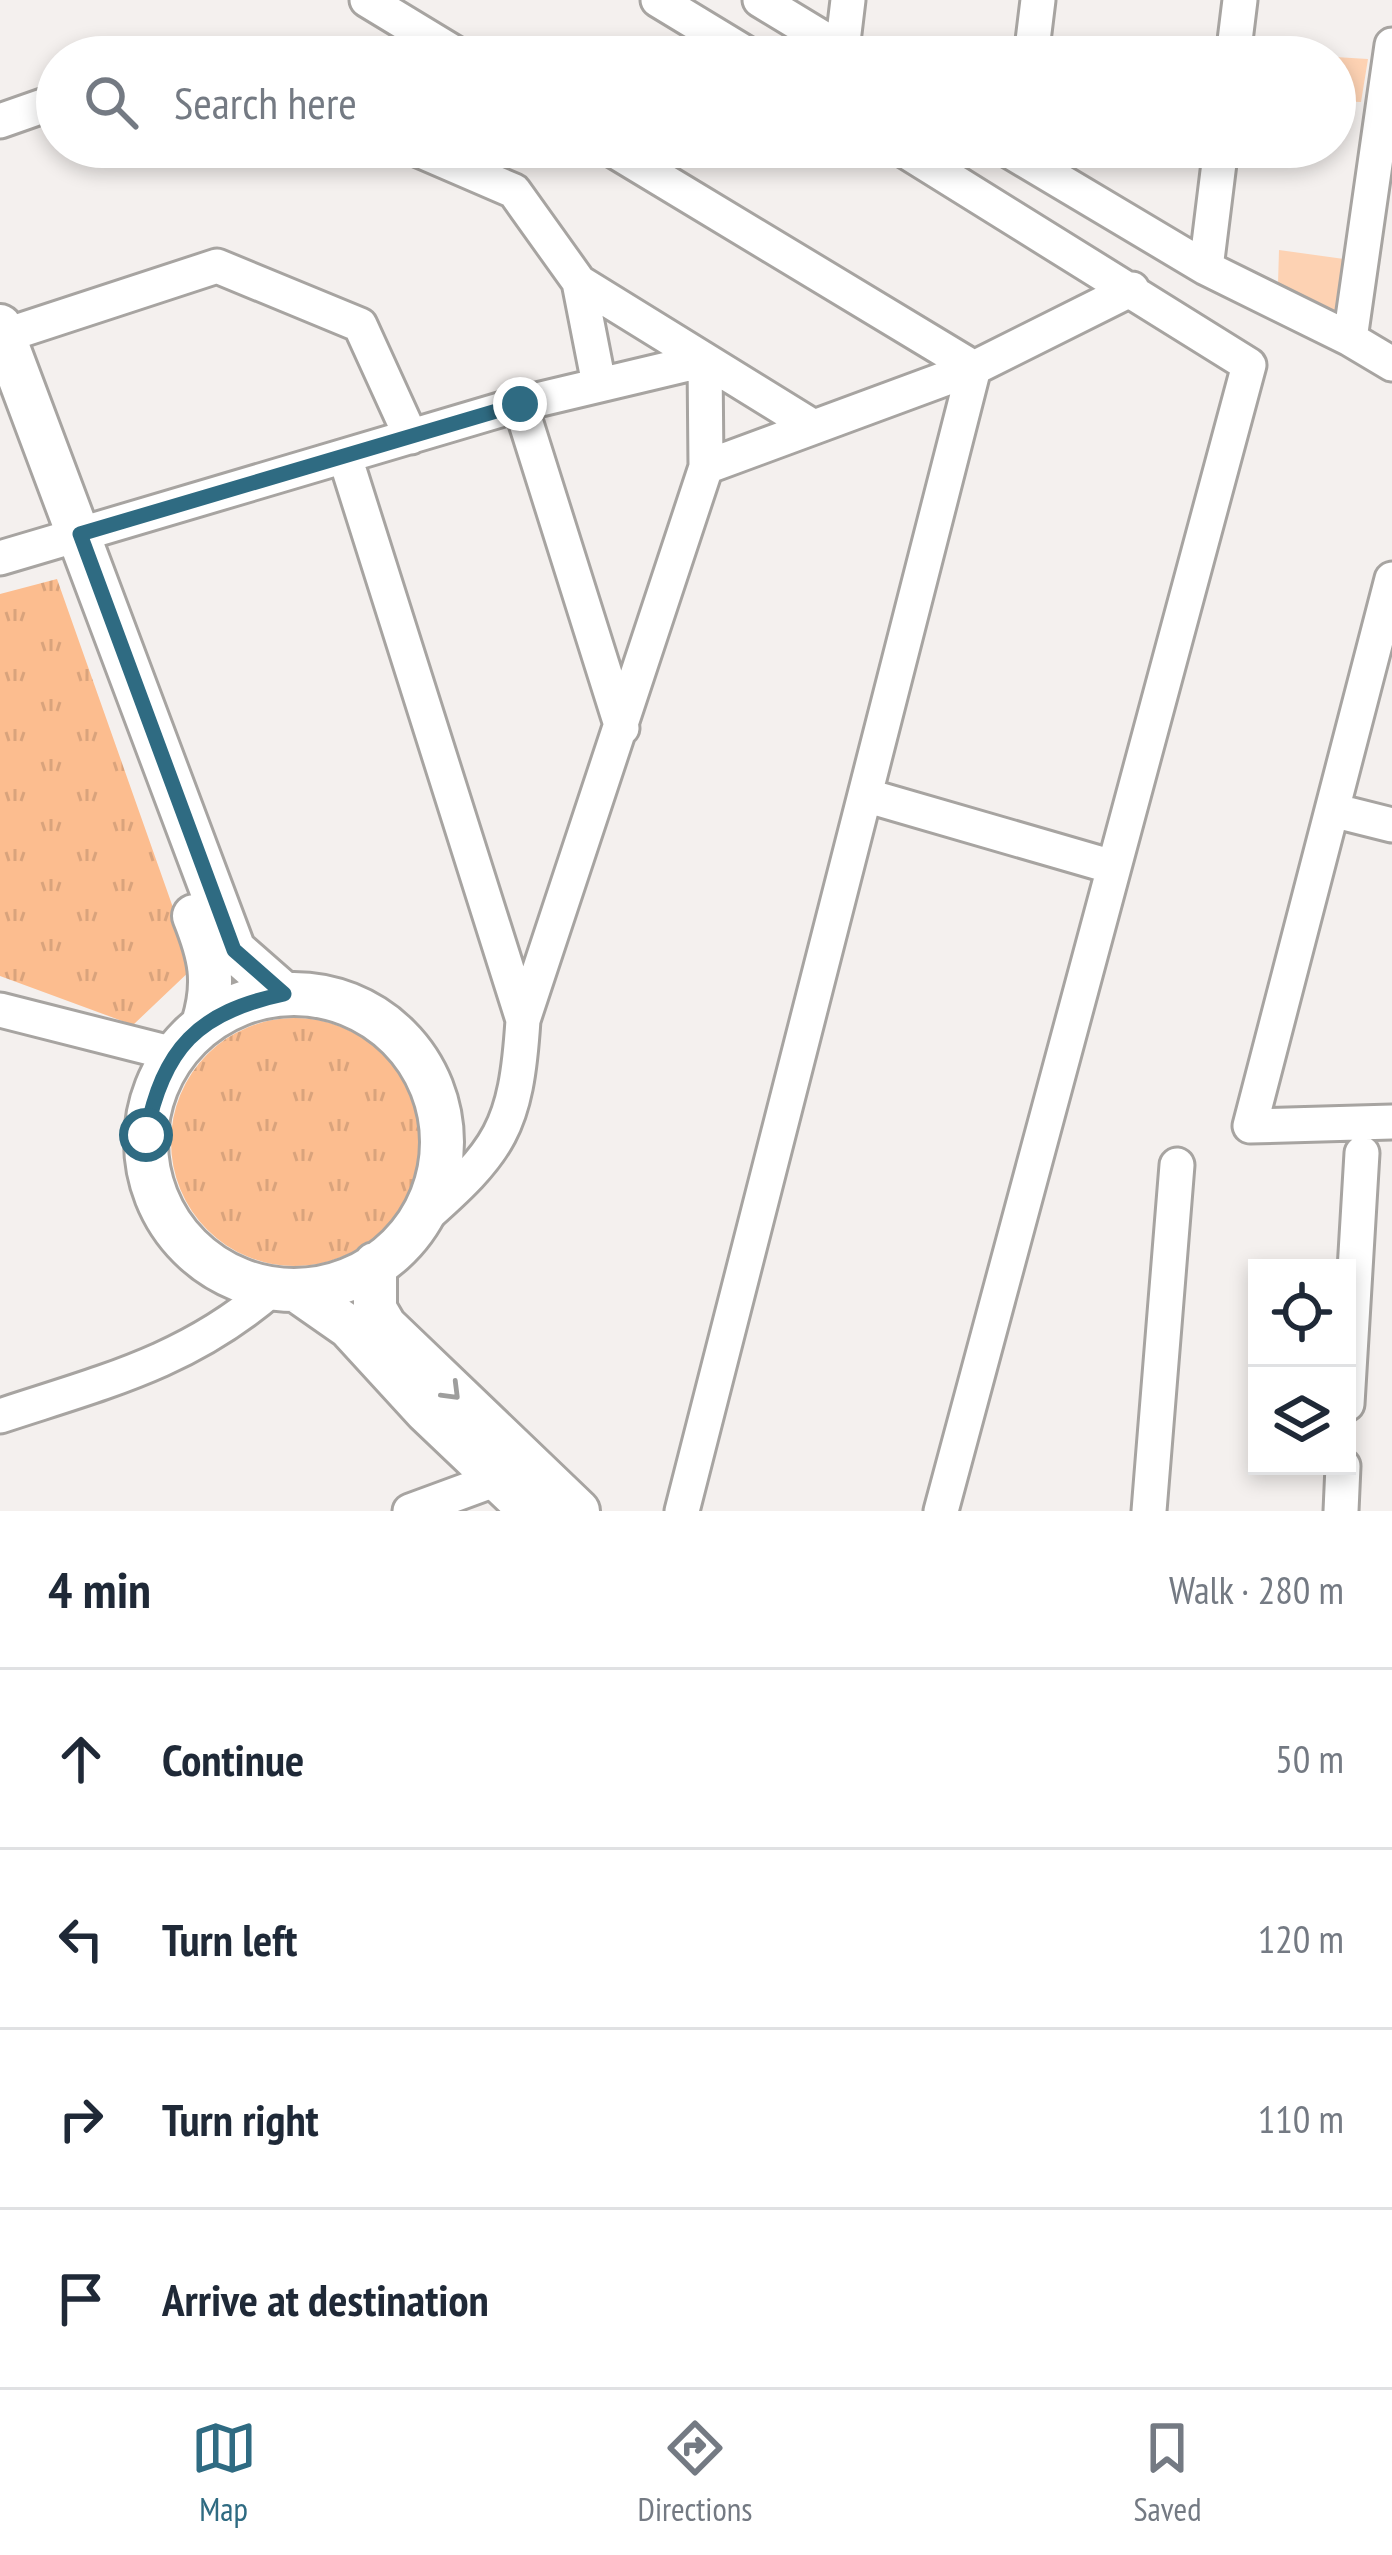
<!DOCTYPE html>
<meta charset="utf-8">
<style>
:root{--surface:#fff;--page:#f6f6f7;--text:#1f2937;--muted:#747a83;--line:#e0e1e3;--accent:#2f6b82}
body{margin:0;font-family:"PT Sans Narrow",sans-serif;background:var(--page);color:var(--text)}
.controls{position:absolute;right:36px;bottom:36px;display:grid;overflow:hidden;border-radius:0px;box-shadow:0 6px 18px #0003}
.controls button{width:108px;height:108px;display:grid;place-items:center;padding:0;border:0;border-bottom:3px solid var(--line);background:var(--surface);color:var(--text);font:60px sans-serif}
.stop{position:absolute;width:36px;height:36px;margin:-27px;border:9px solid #2f6b82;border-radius:50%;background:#fff}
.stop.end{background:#2f6b82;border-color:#fff;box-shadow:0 3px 12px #0008}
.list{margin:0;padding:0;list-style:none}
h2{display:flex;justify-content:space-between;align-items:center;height:156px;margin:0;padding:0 48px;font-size:51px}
h2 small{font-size:39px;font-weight:400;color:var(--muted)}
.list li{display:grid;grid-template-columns:78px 1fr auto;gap:36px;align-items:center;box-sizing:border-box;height:180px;padding:0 48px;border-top:3px solid var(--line)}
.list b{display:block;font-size:45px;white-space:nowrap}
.list em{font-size:39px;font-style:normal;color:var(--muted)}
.icon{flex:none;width:66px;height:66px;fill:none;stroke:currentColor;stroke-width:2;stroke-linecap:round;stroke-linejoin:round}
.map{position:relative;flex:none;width:1392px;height:1511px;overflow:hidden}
.search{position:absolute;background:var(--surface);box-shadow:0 6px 18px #0003;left:36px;right:36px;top:36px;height:132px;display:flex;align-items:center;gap:30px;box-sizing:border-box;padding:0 42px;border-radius:66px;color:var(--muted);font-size:45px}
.sheet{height:876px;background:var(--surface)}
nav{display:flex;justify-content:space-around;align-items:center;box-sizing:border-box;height:168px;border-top:3px solid var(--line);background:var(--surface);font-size:33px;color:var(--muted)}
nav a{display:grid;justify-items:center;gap:6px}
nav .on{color:var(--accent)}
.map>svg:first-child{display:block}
</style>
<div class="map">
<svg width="1392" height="1511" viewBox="0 0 1392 1511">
<defs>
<pattern id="grass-tufts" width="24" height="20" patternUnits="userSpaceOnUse" patternTransform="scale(3)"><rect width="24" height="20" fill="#fcbd8f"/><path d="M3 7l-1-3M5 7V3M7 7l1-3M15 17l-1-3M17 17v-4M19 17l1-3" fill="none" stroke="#d9a37c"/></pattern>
</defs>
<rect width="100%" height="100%" fill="#f4f0ee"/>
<path fill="url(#grass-tufts)" d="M57,579L194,967L133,1025L0,976V594Z
M171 1142a124 124 0 1 1 248 0a124 124 0 1 1-248 0Z"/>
<path fill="#fdd2b3" d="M1335,57L1368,59L1361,102L1335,101Z
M1279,250L1344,259L1337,322L1278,284Z"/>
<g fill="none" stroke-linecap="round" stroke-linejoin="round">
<defs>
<path id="minor" d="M367,0L461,57
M658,0L752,57
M760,0L854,57
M1392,45L1350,339L1392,364
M842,50L848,0
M181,57H201
M1031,57L1038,0
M1233,57L1240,0
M0,121L57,101
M412,147L514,191L579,282L599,384
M608,147L974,368
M899,147L1249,365L941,1511
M1003,147L1206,268L1350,339
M1206,268L1221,147
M579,282L812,426
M0,337L217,266L360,325L411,437
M520,404L622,728
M345,457L523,1020
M706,467L974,368L1132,289
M0,558L520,404L705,360L706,467L523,1020C516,1128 501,1150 420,1221
M1392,579L1250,1126L1392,1122
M868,796L1113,867
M1332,810L1392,825
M0,1010L174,1054
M1347,1404L1362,1153
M0,1416C103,1382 188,1362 272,1289
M410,1511L497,1479
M682,1511L974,368
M1149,1511L1177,1165
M1341,1511L1343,1466"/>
<path id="tertiary" d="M0,326L234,950L284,994
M194,916C210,956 216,982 203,1024
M146 1142a148 148 0 1 1 296 0a148 148 0 1 1-296 0Z
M375,1264V1309L385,1326L578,1511
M296,1290L349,1327L426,1411L531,1511"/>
</defs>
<use href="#minor" stroke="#a7a4a1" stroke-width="39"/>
<use href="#tertiary" stroke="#a7a4a1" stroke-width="48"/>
<use href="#minor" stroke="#fff" stroke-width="33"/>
<use href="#tertiary" stroke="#fff" stroke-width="42"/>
</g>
<defs><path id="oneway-chevron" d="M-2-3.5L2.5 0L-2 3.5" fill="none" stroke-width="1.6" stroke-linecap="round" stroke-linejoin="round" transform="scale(3)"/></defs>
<use stroke="#9e9e9d" href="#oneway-chevron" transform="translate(452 1392) rotate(45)"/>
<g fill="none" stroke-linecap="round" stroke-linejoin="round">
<path stroke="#2f6b82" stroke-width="15" d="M146,1135C163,1048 198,1012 284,994L234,950L80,534L520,404"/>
</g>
</svg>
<div class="controls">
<button><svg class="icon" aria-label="locate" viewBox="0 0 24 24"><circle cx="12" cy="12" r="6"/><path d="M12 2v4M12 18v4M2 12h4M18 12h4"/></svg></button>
<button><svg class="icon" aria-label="layers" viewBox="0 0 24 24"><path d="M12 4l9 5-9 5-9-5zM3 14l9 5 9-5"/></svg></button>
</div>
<div class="stop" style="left:146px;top:1135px"></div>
<div class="stop end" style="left:520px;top:404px"></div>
<div class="search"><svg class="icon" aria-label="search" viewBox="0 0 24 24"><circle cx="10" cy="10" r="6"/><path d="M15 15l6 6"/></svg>Search here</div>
</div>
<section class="sheet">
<h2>4 min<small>Walk · 280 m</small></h2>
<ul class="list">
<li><svg class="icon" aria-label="ahead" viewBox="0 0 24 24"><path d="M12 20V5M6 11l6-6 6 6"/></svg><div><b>Continue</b></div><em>50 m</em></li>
<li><svg class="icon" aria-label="left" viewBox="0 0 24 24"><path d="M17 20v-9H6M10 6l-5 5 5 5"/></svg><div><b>Turn left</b></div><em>120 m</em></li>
<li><svg class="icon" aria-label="right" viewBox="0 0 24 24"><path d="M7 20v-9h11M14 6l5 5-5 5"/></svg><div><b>Turn right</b></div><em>110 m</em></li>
<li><svg class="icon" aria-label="arrive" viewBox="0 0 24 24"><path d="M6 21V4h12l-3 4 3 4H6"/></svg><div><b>Arrive at destination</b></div></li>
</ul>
</section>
<nav>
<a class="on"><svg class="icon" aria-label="map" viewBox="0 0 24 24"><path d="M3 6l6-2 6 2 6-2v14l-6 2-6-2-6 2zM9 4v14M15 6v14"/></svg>Map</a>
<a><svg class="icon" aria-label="directions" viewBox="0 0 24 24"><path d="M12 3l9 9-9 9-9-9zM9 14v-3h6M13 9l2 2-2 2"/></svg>Directions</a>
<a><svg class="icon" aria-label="saved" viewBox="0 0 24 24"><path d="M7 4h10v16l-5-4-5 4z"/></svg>Saved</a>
</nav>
